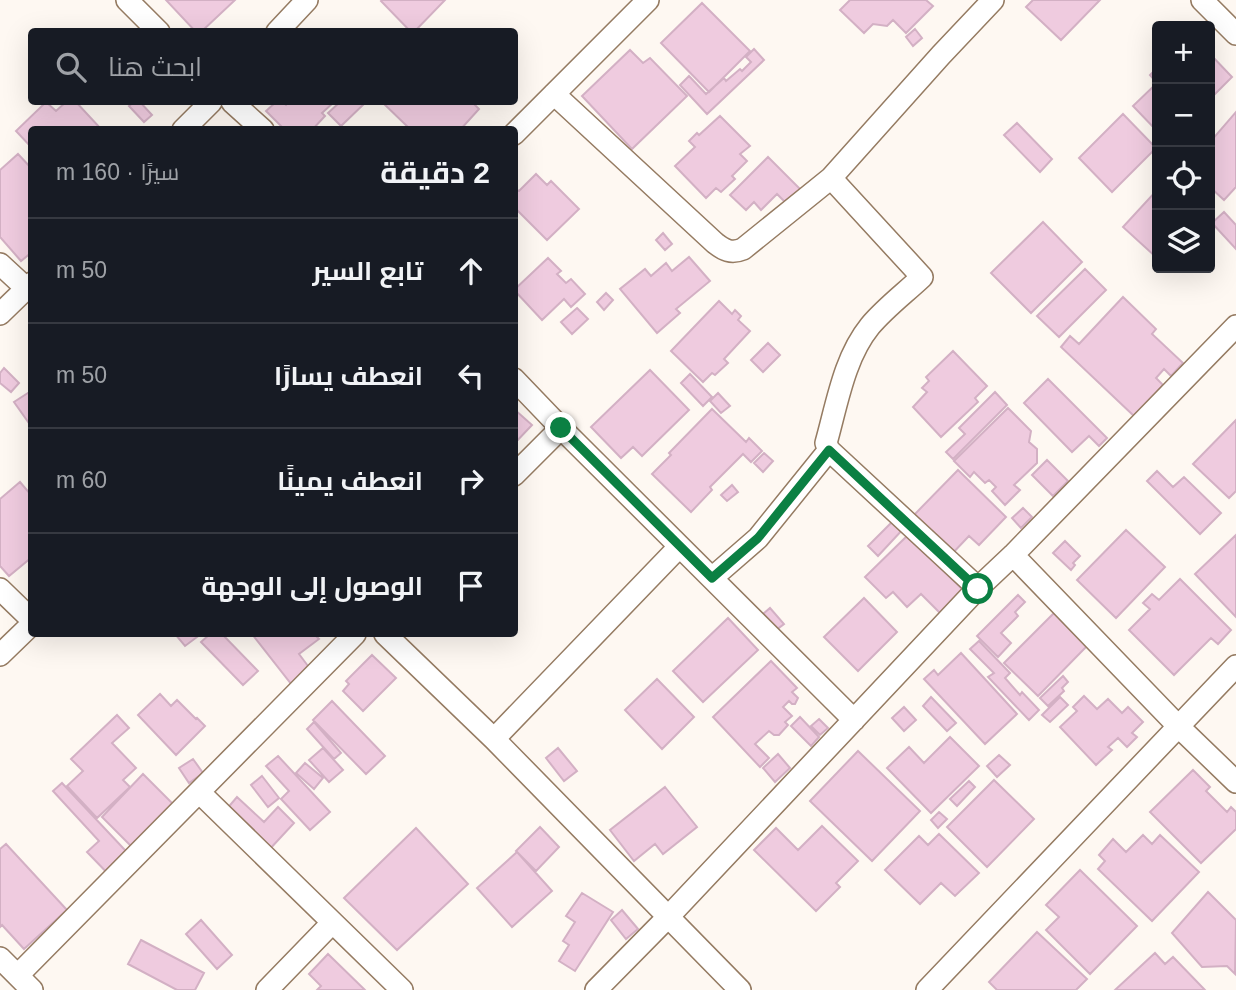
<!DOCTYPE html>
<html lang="ar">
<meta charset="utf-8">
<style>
:root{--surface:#171b24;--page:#242831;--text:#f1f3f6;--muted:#9ea1a6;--line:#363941}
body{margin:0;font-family:Helvetica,Cairo,sans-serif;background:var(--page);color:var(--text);direction:rtl}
.controls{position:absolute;right:21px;top:21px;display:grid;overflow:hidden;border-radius:7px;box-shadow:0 7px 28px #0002}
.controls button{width:63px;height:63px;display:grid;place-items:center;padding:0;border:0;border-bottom:2px solid var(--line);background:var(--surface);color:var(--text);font:35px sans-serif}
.stop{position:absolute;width:21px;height:21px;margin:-16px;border:5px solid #0b8043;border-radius:50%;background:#fff}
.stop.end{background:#0b8043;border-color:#fff;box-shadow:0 2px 7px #0008}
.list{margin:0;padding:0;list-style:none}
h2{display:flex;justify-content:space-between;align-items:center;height:91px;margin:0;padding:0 28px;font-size:30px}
h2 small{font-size:23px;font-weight:400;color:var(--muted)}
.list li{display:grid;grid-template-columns:46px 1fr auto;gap:21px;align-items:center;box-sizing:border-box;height:105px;padding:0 28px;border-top:2px solid var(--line)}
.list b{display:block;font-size:26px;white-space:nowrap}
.list em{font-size:23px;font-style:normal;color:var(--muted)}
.icon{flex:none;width:38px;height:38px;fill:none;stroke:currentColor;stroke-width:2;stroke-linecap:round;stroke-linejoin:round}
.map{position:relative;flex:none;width:1236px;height:990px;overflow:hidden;direction:ltr}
.search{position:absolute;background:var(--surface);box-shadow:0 7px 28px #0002;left:28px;top:28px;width:490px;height:77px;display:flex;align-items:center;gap:18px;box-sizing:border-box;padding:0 24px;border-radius:7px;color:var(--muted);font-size:26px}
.panel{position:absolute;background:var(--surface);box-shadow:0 7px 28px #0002;left:28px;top:126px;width:490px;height:511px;border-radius:7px;direction:rtl}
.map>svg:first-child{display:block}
</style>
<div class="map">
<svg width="1236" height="990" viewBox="0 0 1236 990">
<rect width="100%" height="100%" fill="#fef8f2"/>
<path fill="#efcbdf" stroke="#d3b0c4" stroke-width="2" d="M166,0H235L201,32H196Z
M382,0H445L414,32H411L381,1Z
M850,0H926L933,6L906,33L893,20L887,26L873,24L864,33L840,10Z
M1033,0H1100L1061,40L1026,7Z
M702,3L750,51L709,92L661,43Z
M915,29L922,38L913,46L906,37Z
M754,49L764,60L707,114L680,85L689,76L706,94L724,78L726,81L740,69L742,71L751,62L746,57Z
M630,50L643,63L650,58L687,96L632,149L582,96Z
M1210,54L1232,77L1210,99Z
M1157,68V131L1133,106L1157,83L1150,75Z
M46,102L56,111L66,102H76L102,130H32V148L16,131Z
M134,102H140L152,115L144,122L129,106Z
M276,102H282L286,105L289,102H334L322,113L325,116L312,130H285L266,111Z
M340,102H366L341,126L328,113Z
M382,102H472L479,109L460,130H411Z
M1236,112V187L1224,200L1210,187V142Z
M1123,114L1156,148L1112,192L1079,158Z
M720,116L750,146L740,154L747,161L732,176L735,179L721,192L716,188L706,198L675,166L695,147L689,141L697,133L699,135Z
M1017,123L1052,159L1040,172L1004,135Z
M18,154L32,169V252L21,261L0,237V170Z
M768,157L801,190L787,204L777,194L761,210L754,202L746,210L730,195Z
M536,174L547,185L551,181L579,209L547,240L514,207V188L519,191Z
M1157,190V258L1123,227Z
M1224,212L1236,225V249L1212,223Z
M1043,222L1082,262L1031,313L991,273Z
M663,233L672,244L665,250L656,240Z
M689,257L710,281L676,309L680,313L657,333L620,289L645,269L651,276L666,263L672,271Z
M548,258L561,271L557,274L566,283L571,279L585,294L571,307L564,299L542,320L514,290Z
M1085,269L1106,290L1059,337L1037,316Z
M606,293L613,300L604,310L597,302Z
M1123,297L1156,329L1152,334L1183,363L1171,376L1164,369L1156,378L1163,385L1134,416L1061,347L1070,336L1079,344Z
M719,301L732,314L735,310L741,316L738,320L750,331L724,359L728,363L715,375L712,373L703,382L671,351Z
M577,308L588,319L572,334L561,322Z
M768,343L780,355L763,372L751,360Z
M953,351L987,386L975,398L978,402L941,437L913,407L927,392L922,388L929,381L926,377Z
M4,368L19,383L11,392L0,383V373Z
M650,370L689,410L642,456L633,447L621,458L591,427Z
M690,374L712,397L703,406L681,383Z
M1048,379L1107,438L1099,446L1089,436L1072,452L1024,403Z
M31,391L32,426H31L14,402Z
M995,392L1007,405L953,459L946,452L965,434L959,428Z
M718,393L730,406L721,413L710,401Z
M1008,408L1031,431L1029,442L1037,449V463L1014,485L1020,490L1005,505L992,491L996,487L989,480L985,483L974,472L970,477L954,461Z
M514,409L532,425L514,444Z
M712,409L746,442L749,438L762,451L751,462L743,454L710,487L712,490L691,512L652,474L671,455L669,453Z
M1236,420V491L1229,498L1193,464Z
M764,453L773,461L763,472L754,463Z
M1047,460L1068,481L1053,496L1032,475Z
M958,470L1006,517L979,545L969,536L949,557L914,515Z
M1157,471L1173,487L1184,477L1221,513L1200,534L1147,481Z
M20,482L32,496V557L9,576L0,566V499Z
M732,485L738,492L727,501L721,495Z
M1023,508L1032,517L1021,528L1012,518Z
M896,518L905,527L878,556L868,546Z
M1126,530L1165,567L1116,618L1077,580Z
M908,535L966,593L943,616L921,594L907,607L893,592L886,598L865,577Z
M1236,535V617L1195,574Z
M1065,541L1080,556L1073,563L1075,565L1071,570L1053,553Z
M1180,579L1231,630L1218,644L1211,638L1174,675L1129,630L1150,609L1143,603L1152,594L1159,600Z
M1018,595L1025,602L1015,612L1018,616L1001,633L1011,643L998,657L977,636Z
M864,598L897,632L858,671L824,637Z
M770,608L784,624L776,630L763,614Z
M1054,613L1087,646L1038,696L1004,663Z
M728,618L758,650L703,702L673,671Z
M175,634H201L185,646Z
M210,634H222L258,671L243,685L201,642Z
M252,634H314L319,639L299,654L311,670L292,685Z
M979,641L1010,673L1005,678L1020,695L1022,692L1039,710L1029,720L988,677L994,673L970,649Z
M961,653L1017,714L985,744L924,679L934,670L938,675Z
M372,655L396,678L363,711L343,691L349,684L346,681Z
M771,661L797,688L792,692L798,698L795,704H792L789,701L783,707L792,716L785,722L788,725L779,735H774L769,731L755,744L769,758L760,767L713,717Z
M1063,676L1068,682L1062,688L1064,691L1048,706L1040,698Z
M657,679L694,717L662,749L625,710Z
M160,694L171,706L177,700L196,719L197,718L205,726L176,755L138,715Z
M1084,696L1097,709L1108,699L1122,713L1128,707L1143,722L1132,733L1137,737L1127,747L1118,738L1108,747L1112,750L1096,765L1060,727L1077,711L1073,707Z
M931,697L956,723L947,731L923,706Z
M1060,697L1068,705L1050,722L1042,715Z
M332,701L385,756L366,774L313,720Z
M904,707L916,720L904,731L892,718Z
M117,715L129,728L112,743L136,768L123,780L130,787L97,818L67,786L83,771L71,759Z
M800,717L819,737L811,746L791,726Z
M819,719L828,728L820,735L811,726Z
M314,722L341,753L334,759L307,729Z
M950,737L979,766L931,813L887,768L909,747L924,763Z
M323,748L343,770L329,782L309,760Z
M558,748L577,771L564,781L546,758Z
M858,751L920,811L872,861L810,801Z
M778,754L790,768L775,782L763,768Z
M999,755L1010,765L997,777L987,766Z
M278,756L330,812L310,830L281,799L289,791L266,766Z
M193,759L203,773L189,783L179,768Z
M305,763L323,778L314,789L296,773Z
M1193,770L1210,787L1206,791L1227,812L1231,807L1236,812V829L1201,863L1150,812Z
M143,774L175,806L133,848L102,817Z
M262,776L279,798L268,807L251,785Z
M994,780L1034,819L987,867L947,827Z
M969,781L975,787L957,806L950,799Z
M62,783L139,865L118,884L87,852L99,841L53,791Z
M665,787L697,827L663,854L655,844L634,861L610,830Z
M237,797L264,822L278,807L294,823L268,851L225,811Z
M939,812L947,819L938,828L931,820Z
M822,826L858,861L836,883L840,887L816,911L754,850L776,828L798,850Z
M540,827L559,847L536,871L516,851Z
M416,828L468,884L397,950L344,898Z
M939,834L979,873L955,896L941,883L920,904L885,870L919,836L928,845Z
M1143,835L1152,844L1160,835L1199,872L1152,921L1098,869L1105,861L1099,855L1113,839L1126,852Z
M6,844L67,910L24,949L2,925L0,927V849Z
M517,852L552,891L512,927L477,888Z
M1080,870L1137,926L1090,974L1046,930L1059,917L1046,905Z
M1208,892L1236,920L1235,974L1227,966L1202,967L1172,933Z
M582,893L613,912L575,971L559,961L569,945L563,941L575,922L566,916Z
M622,910L638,929L626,939L611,920Z
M201,920L232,955L217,969L186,934Z
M1037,932L1087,979L1076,990H997L989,982Z
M141,940L204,973L195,990H177L128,964Z
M1155,953L1165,964L1173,957L1205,990H1115Z
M328,954L365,990H317L321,986L309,974Z"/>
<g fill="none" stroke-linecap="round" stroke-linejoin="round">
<defs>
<path id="street" d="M127,0L159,32
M1202,0L1236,34
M277,32L307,0
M554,94L715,243C724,250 731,254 743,249L831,178L941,55L993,0
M232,102L263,130
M183,130L211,102
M514,134L648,0
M0,264L26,288
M0,314L32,283
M514,379L561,428L854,720
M829,450L978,588
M514,475L561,428
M1013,555L1179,727L1236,782
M712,578L758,538L829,450L826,443C837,404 844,358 870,326C885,308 905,293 922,277L831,178
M0,589L32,620
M385,634L494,739L740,990
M0,655L32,624
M494,739L679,547
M199,792L402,990
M0,958L32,990
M18,975L355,634
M267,990L332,923
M596,990L669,916L978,588L1013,555L1236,326
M927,990L1236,666"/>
</defs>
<use href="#street" stroke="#957b62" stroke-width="24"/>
<use href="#street" stroke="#fff" stroke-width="21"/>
</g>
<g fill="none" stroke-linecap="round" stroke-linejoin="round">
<path stroke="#0b8043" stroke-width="9" d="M561,428L712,578L758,538L829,450L978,589"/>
</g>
</svg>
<div class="controls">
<button>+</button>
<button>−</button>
<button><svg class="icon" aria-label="locate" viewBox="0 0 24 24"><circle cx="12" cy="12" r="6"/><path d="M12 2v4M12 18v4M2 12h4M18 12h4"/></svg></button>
<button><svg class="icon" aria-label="layers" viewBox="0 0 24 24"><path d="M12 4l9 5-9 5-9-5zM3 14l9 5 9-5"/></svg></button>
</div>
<div class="stop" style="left:978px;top:589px"></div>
<div class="stop end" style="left:561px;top:428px"></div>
<div class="search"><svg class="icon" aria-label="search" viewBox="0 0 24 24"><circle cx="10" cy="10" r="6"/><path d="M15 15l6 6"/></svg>ابحث هنا</div>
<section class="panel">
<h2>2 دقيقة<small>سيرًا · 160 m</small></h2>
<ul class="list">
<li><svg class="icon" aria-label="ahead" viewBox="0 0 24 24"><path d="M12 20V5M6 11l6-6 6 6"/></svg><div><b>تابع السير</b></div><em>50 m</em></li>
<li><svg class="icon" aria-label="left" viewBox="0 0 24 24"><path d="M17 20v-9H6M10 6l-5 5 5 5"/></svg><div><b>انعطف يسارًا</b></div><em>50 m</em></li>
<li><svg class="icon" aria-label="right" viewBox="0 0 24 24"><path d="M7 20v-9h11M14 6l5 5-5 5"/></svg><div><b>انعطف يمينًا</b></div><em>60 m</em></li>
<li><svg class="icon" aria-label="arrive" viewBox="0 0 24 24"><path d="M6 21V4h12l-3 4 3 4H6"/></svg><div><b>الوصول إلى الوجهة</b></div></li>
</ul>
</section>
</div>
